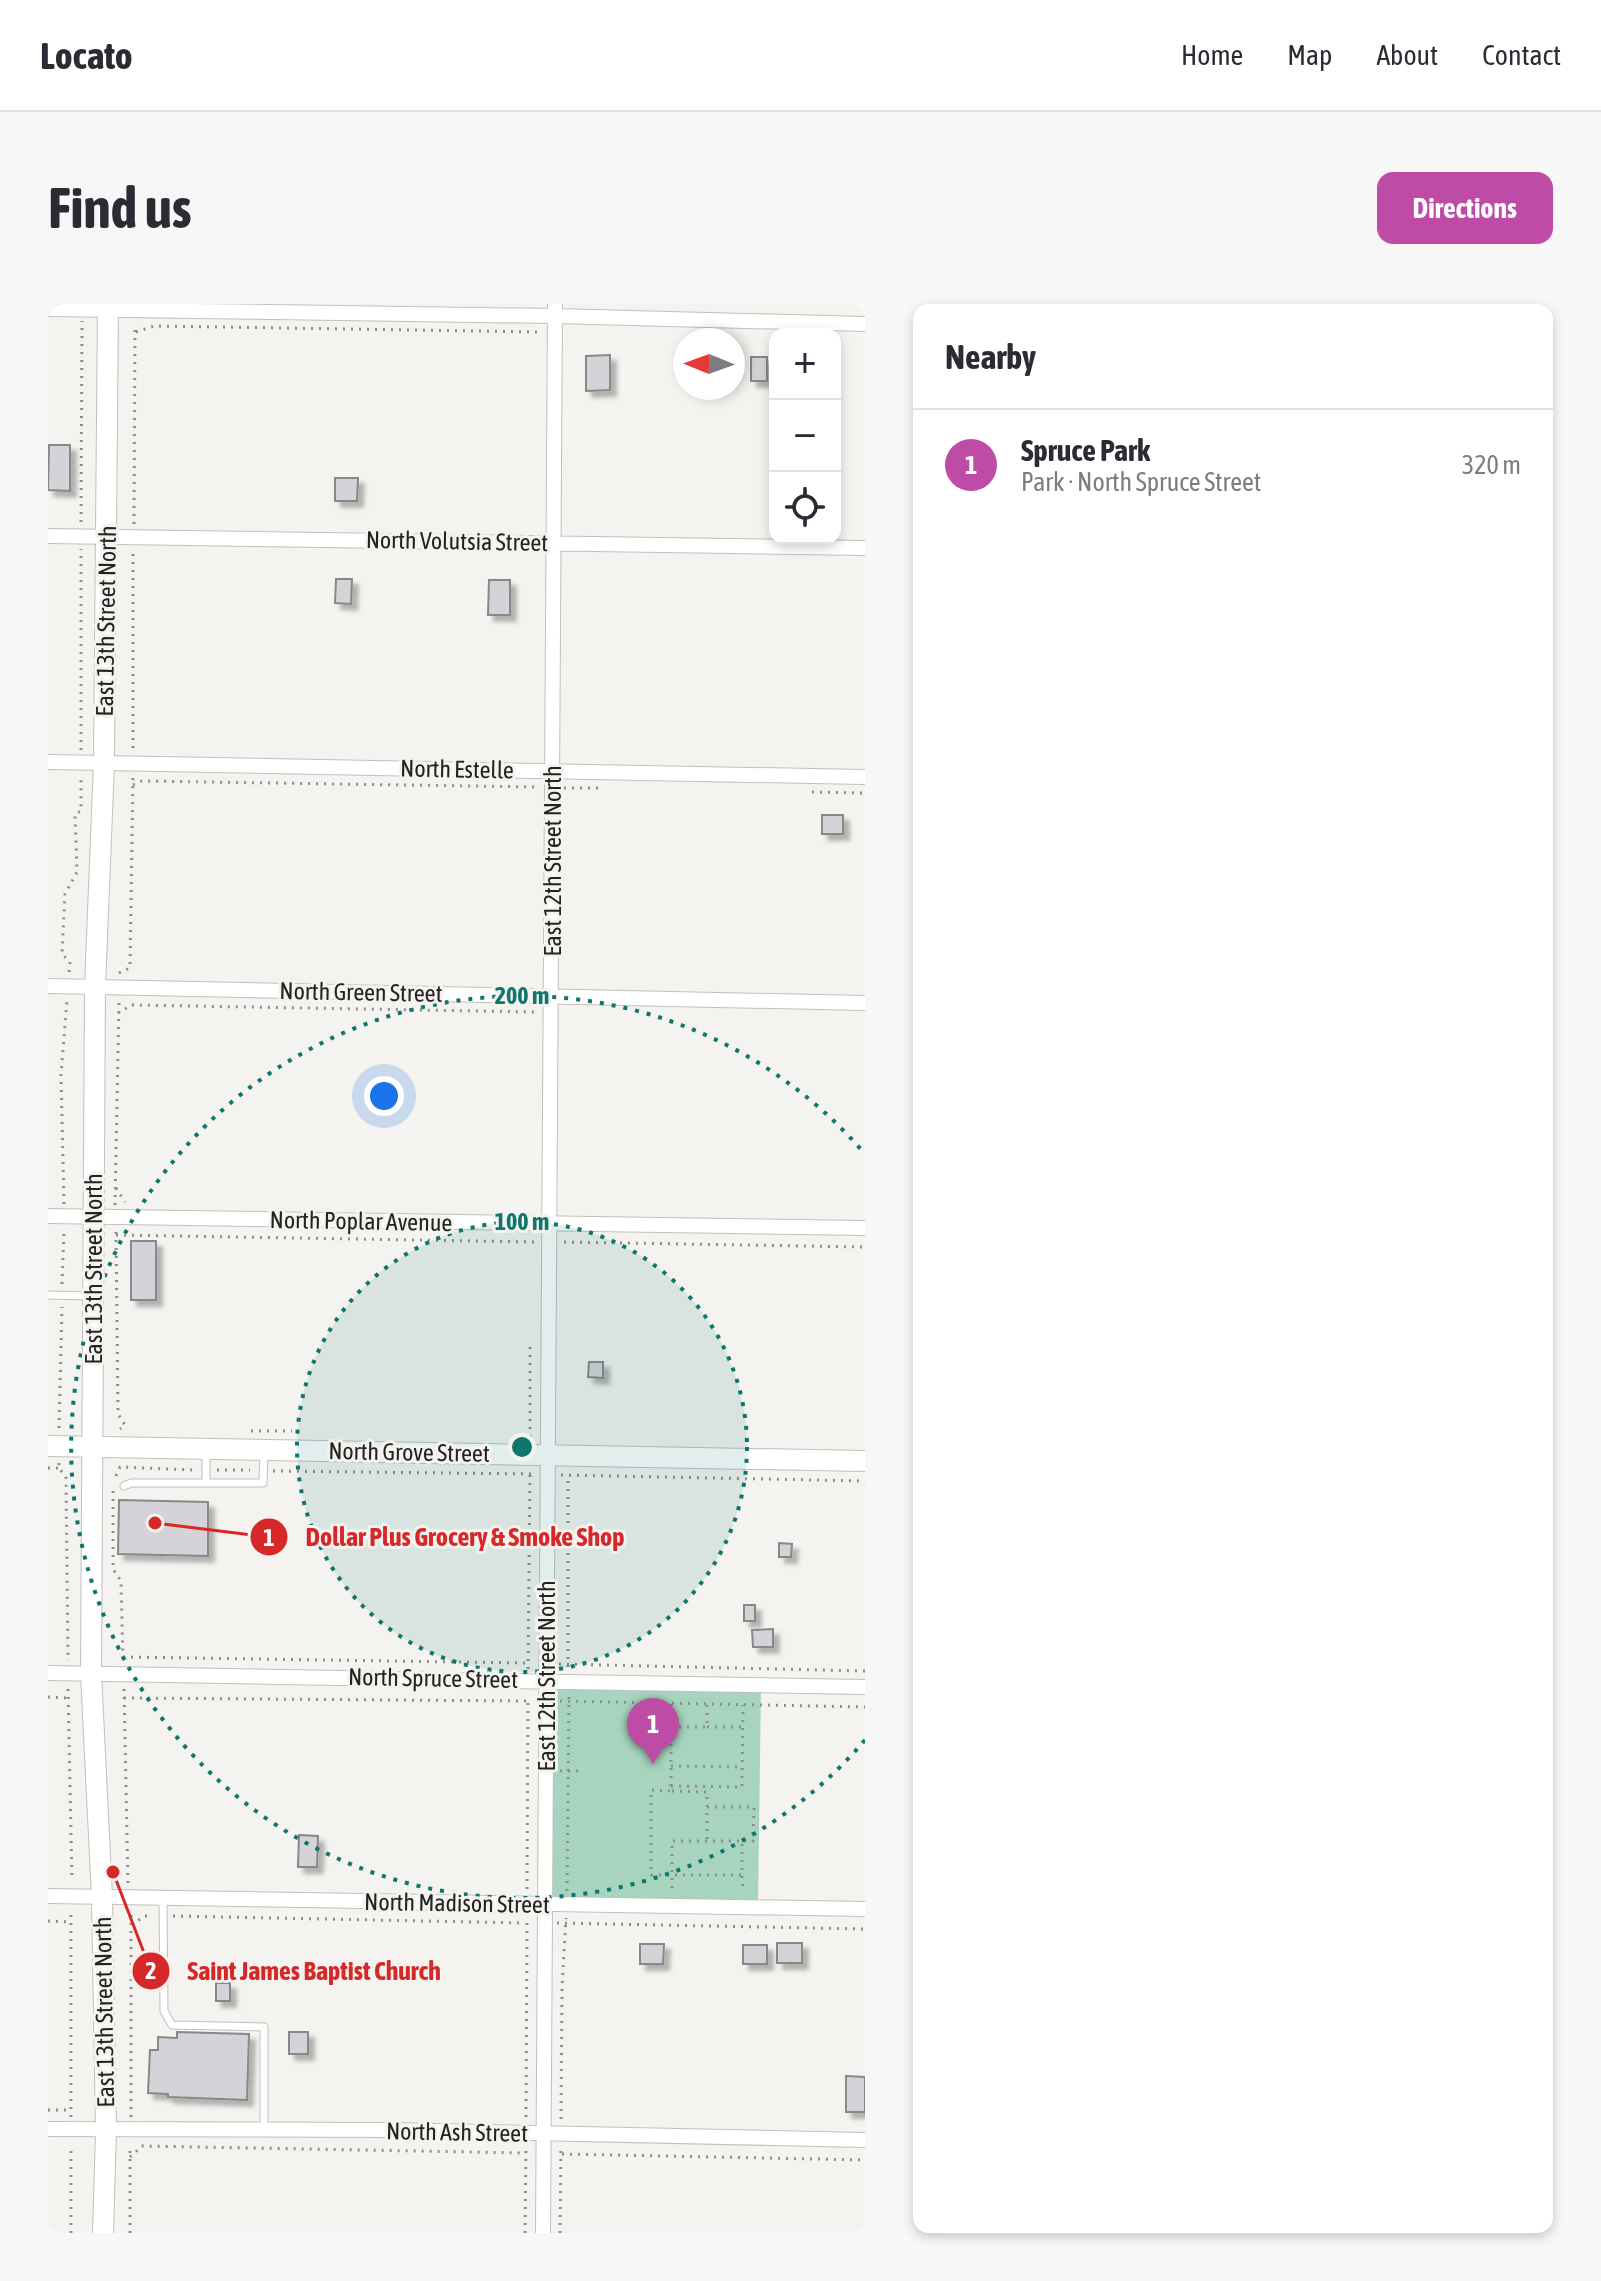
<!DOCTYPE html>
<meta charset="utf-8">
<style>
:root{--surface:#fff;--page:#f7f7f7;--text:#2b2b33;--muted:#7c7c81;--line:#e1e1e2;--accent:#be4ba5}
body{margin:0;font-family:"Asap Condensed",sans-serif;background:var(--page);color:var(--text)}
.controls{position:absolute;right:24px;top:24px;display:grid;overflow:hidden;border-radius:16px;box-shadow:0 4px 12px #0003}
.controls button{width:72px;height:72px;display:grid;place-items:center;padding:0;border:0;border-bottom:2px solid var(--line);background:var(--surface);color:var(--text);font:40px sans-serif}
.compass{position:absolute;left:625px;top:24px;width:72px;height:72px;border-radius:50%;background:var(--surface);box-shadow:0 4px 12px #0003;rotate:271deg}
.you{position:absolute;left:336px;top:792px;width:28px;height:28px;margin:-20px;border:6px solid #fff;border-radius:50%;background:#1a73e8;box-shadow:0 0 0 12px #1a73e833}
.badge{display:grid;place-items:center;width:52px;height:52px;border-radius:50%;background:var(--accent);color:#fff;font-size:26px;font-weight:700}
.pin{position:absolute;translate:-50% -66px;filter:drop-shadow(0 2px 4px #0008)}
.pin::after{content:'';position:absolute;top:42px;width:28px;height:24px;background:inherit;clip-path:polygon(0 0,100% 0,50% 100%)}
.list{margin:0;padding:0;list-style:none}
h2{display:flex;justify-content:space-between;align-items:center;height:104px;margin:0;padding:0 32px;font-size:34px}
h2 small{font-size:26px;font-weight:400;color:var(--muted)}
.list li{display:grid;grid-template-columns:52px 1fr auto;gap:24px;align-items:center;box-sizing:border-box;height:112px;padding:0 32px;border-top:2px solid var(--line)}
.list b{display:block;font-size:30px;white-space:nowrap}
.list p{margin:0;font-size:26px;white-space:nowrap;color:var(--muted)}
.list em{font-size:26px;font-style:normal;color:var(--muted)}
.icon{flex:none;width:44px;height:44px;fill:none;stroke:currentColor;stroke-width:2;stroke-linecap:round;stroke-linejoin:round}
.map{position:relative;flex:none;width:817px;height:1929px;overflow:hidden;border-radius:16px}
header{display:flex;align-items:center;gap:48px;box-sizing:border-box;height:112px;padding:0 40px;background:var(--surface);border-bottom:2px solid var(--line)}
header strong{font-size:38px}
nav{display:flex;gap:44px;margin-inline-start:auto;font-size:28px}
.intro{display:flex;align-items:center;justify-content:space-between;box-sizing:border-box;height:192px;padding:0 48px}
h1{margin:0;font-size:56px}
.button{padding:20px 36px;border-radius:16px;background:var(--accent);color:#fff;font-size:28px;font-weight:700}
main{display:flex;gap:48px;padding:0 48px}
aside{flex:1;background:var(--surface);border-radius:16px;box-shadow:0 4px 12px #0003}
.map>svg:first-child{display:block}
</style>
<header>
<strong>Locato</strong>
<nav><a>Home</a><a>Map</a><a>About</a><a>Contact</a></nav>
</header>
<div class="intro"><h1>Find us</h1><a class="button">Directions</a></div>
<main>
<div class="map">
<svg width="817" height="1929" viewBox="0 0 817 1929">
<defs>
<filter id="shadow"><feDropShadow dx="6" dy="6" stdDeviation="2" flood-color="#0004"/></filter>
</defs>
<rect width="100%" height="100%" fill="#f5f3ef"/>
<path fill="#a7d4be" d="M498,1375L713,1380L710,1604L497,1600Z"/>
<path fill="#d5d3d7" stroke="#89878a" stroke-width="2" filter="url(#shadow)" d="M562,51V86L538,87V52Z
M703,53H719V77H703Z
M1,141H22V187L0,186Z
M287,174H310L309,197H287Z
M288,275H304L303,300L287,299Z
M441,276H462V311H440Z
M774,511H795V530H774Z
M83,937H108V996H83Z
M541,1058H555V1074L540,1073Z
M71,1196L160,1198V1252L70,1250Z
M731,1239L744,1240L743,1253H731Z
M696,1301H707V1317H696Z
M725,1325V1343H705L704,1326Z
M251,1531L270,1532L269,1563H250Z
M729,1639H754V1659H729Z
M592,1640H616L615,1660H592Z
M695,1641H719V1660H695Z
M168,1679H182V1697H168Z
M129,1728L201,1730L199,1796L120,1793V1790L100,1789L102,1746H110V1733L129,1734Z
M241,1728H260V1750H241Z
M798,1772L817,1773V1808H798Z"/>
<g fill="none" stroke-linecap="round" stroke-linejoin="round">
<defs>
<path id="lane" d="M0,991L42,992
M158,1179V1147
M76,1182L83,1179H215L216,1147
M115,1595L116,1707L124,1721L216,1723V1824"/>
<path id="street" d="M0,5L507,12L817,20
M0,232L817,244
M0,458L817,473
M0,682L817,699
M0,912L817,924
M0,1369L817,1383
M0,1592L817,1605
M0,1825L342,1826L817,1836
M495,1929L507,0"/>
<path id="secondary" d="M0,1142L817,1157
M55,1929L58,1827L54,1593L43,1369L47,683L56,459L60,0"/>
</defs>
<use href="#lane" stroke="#c1c0bc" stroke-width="9"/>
<use href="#street" stroke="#c1c0bc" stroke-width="16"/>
<use href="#secondary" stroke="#c1c0bc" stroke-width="22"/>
<path stroke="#8e8d8a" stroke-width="3" stroke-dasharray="2 6" stroke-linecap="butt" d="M88,28L106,22L493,28
M33,218L34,17
M86,220L87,20
M85,444V248
M33,446V245
M85,481L94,477L488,483
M516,484H552
M764,488L817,489
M21,668L22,658L14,650L17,590L29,568L27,510L33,507V473
M71,669L82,664L85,472
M70,709L84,701L488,708
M68,884L77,898
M16,900L13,771L19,696
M67,901L71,696
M68,928L70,1110L77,1121L72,1125
M68,931L488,938
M516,938L817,943
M14,980L16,927
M11,1124L14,1003
M203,1127H244
M482,1133V1040
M11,1159V1164L18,1174L20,1357
M0,1164H11
M169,1166H202
M225,1167L486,1170
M513,1171L817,1177
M68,1172L72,1163L146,1166
M65,1187V1265L73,1277L75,1357
M75,1353L479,1359
M511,1360L817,1367
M520,1363V1171
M480,1365L482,1169
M20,1385L24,1577
M76,1385L80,1581
M0,1393L20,1394
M76,1394L481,1397
M512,1397L817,1403
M623,1400V1487L603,1486V1571H694V1537H624V1587
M623,1423H659V1400
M659,1423H695
M623,1462L694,1463
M512,1467H536
M623,1482L694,1483L695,1401
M624,1487L659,1488V1537
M659,1503H706L705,1537H694
M694,1572L695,1588
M479,1585L480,1393
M519,1587L521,1391
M125,1612L477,1619
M0,1617L24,1618
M509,1619L817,1625
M84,1621L96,1612H105
M0,1806H23
M23,1813V1605
M83,1813V1609
M478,1813L479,1613
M513,1815L514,1683L518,1614
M514,1850L817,1856
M82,1853L94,1842L478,1849
M23,1929V1841
M82,1929V1841
M477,1929L478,1841
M512,1929L513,1842"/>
<use href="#lane" stroke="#fff" stroke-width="7"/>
<use href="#street" stroke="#fff" stroke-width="14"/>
<use href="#secondary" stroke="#fff" stroke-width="20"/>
</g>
<circle cx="474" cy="1143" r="225" fill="#0f766e" fill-opacity=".12"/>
<g fill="none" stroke="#0f766e" stroke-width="4" stroke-dasharray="4 8">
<circle cx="474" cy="1143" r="225"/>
<path d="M817 1436A451 451 0 1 1 817 850"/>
</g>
<g text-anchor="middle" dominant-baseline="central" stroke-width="6" stroke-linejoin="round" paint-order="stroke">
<g font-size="24" fill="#242322" stroke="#f5f3ef">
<text transform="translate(409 237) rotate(1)">North Volutsia Street</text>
<text transform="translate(58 317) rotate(-89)">East 13th Street North</text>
<text transform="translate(409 465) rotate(1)">North Estelle</text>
<text transform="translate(504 557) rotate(-90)">East 12th Street North</text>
<text transform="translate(313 688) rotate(1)">North Green Street</text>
<text transform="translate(313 917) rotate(1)">North Poplar Avenue</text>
<text transform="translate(45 965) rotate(-90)">East 13th Street North</text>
<text transform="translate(361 1148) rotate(1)">North Grove Street</text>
<text transform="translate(498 1372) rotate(-90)">East 12th Street North</text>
<text transform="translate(385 1374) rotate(1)">North Spruce Street</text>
<text transform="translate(409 1599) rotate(1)">North Madison Street</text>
<text transform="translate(56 1708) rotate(-91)">East 13th Street North</text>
<text transform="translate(409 1828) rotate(1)">North Ash Street</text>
</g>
</g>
<circle cx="474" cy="1143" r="12" fill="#0f766e" stroke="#f5f3ef" stroke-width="4"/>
<g font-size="24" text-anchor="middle" font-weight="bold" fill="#0f766e" stroke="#f5f3ef" stroke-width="6" stroke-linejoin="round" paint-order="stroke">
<text x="474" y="700">200 m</text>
<text x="474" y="926">100 m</text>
</g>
<path fill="none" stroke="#d62828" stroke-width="3" d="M107 1219L221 1233M65 1568L103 1667"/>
<g fill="#d62828" stroke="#f5f3ef" stroke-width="3">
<circle cx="107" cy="1219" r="8"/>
<circle cx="65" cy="1568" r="8"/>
<circle cx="221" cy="1233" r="20"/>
<circle cx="103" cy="1667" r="20"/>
</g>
<g font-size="24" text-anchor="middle" font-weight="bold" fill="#fff">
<text x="221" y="1242">1</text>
<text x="103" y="1675">2</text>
</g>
<g font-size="26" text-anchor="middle" font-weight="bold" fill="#d62828" stroke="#f5f3ef" stroke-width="6" stroke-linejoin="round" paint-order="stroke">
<text x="417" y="1242">Dollar Plus Grocery &amp; Smoke Shop</text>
<text x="266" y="1676">Saint James Baptist Church</text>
</g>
</svg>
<div class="controls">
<button>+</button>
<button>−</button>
<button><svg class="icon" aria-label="locate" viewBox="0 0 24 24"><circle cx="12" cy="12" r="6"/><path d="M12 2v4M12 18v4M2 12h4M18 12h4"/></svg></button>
</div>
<svg class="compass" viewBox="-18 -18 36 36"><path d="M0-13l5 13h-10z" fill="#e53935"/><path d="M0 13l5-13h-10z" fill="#7c7c81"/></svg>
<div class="you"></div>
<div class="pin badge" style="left:605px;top:1460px">1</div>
</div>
<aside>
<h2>Nearby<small></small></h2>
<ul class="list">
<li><span class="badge">1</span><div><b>Spruce Park</b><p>Park · North Spruce Street</p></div><em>320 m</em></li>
</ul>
</aside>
</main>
